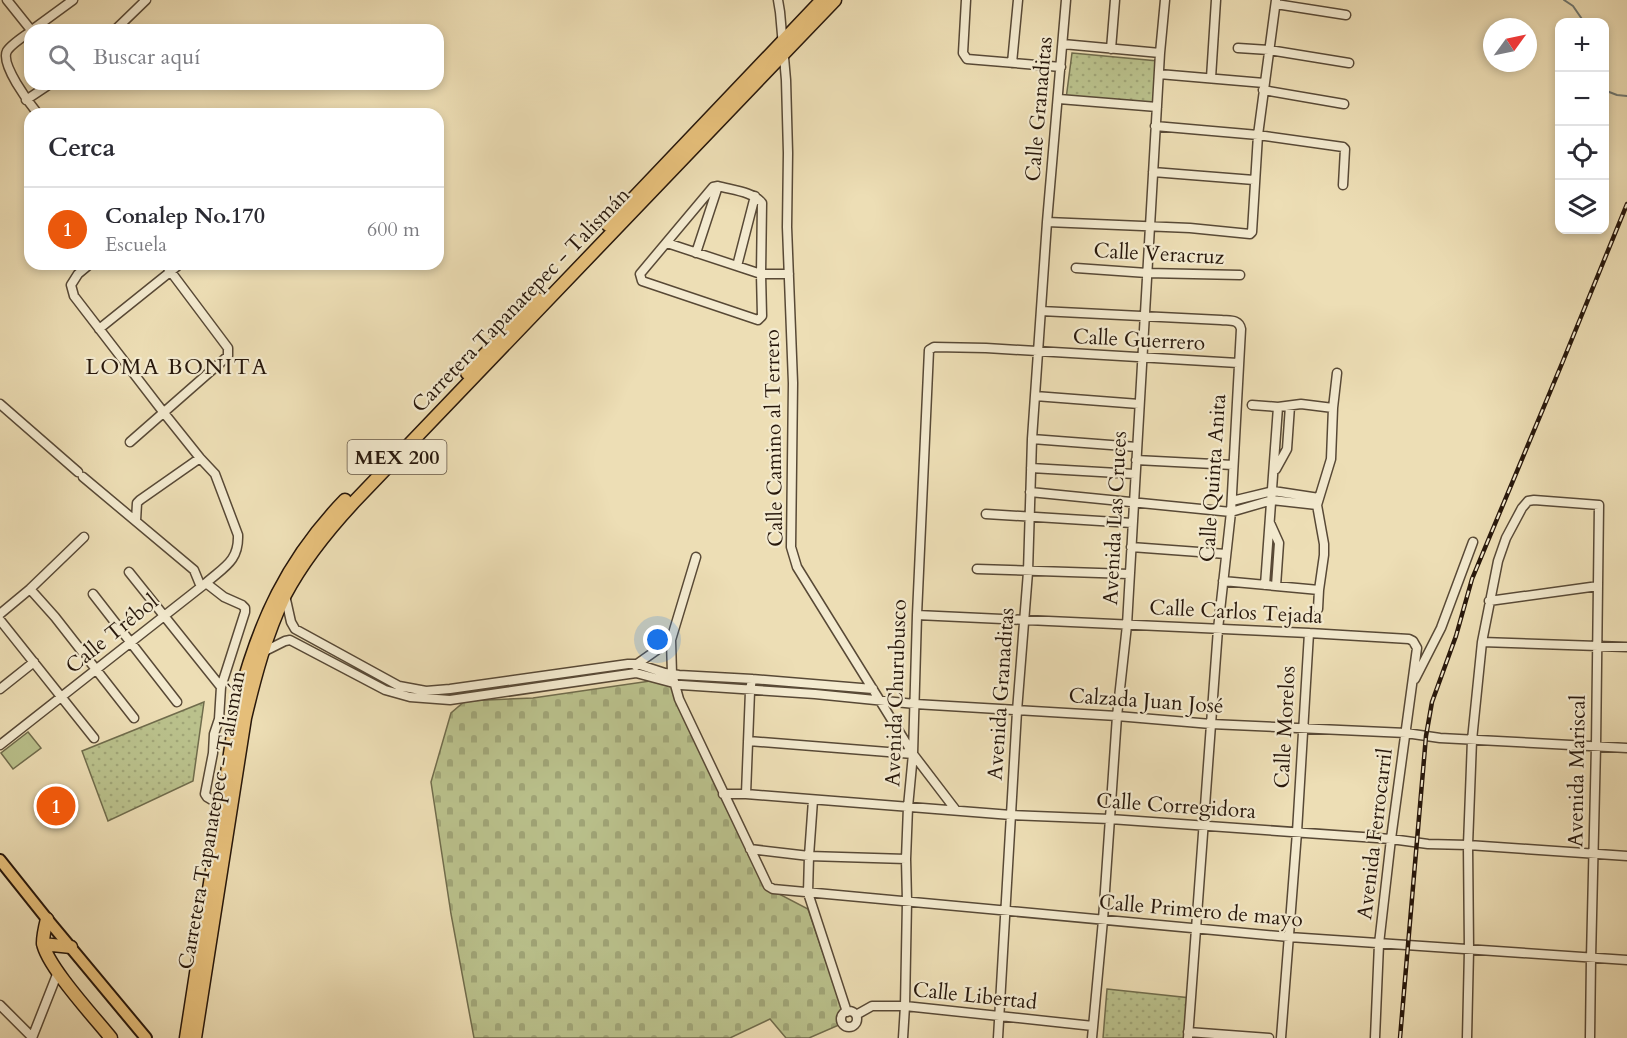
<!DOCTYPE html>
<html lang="es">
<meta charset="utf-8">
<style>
:root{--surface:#fff;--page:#f2f2f3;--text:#2b2b33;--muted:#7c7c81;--line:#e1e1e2;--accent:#ea580c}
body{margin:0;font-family:Cardo,serif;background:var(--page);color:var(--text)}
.controls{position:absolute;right:18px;top:18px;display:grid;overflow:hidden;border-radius:12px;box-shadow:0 3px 9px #0003}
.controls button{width:54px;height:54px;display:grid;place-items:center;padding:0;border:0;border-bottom:2px solid var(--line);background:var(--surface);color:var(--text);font:30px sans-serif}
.compass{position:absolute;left:1483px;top:18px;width:54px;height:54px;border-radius:50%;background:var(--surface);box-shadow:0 3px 9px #0003;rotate:57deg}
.you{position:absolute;left:658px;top:640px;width:21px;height:21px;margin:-15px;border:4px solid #fff;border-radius:50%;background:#1a73e8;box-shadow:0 0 0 9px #1a73e833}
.badge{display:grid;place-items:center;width:39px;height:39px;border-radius:50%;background:var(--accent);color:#fff;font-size:20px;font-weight:700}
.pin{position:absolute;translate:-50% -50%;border:3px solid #fff;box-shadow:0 2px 6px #0006}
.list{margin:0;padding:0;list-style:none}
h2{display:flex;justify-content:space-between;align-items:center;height:78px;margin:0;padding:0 24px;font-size:26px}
h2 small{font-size:20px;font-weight:400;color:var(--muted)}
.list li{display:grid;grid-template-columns:39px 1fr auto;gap:18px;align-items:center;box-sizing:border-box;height:84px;padding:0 24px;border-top:2px solid var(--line)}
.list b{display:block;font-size:22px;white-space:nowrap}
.list p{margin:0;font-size:20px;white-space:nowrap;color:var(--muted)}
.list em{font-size:20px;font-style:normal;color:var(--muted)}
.icon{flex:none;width:33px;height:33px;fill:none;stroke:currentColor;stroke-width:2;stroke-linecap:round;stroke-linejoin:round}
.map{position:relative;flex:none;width:1627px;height:1038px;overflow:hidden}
.search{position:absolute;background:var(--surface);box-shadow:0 3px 9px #0003;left:24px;top:24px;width:420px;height:66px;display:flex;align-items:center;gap:15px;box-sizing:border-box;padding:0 21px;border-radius:18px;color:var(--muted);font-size:22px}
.panel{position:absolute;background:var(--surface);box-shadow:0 3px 9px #0003;left:24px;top:108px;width:420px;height:162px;border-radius:18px}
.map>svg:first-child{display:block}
</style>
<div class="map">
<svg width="1627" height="1038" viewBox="0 0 1627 1038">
<defs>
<pattern id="cemetery-stones" width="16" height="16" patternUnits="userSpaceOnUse" patternTransform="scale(1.5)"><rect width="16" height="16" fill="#bac18c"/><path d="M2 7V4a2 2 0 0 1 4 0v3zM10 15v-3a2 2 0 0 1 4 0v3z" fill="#a0a577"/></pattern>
<pattern id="park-dots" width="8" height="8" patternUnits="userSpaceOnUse" patternTransform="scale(1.5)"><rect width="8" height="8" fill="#bac18c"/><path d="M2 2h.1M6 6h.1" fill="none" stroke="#a0a577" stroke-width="1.8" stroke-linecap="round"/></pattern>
</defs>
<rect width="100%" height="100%" fill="#eddeb5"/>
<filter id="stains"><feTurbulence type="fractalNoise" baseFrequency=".00333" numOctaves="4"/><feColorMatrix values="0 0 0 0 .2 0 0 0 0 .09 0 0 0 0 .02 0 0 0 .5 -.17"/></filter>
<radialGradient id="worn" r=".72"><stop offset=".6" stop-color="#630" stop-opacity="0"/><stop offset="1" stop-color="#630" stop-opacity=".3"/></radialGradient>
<path fill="#bac18c" stroke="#706c4c" stroke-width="1.5" d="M28,732L41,748L13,769L1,753Z"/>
<path fill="url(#cemetery-stones)" stroke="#706c4c" stroke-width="1.5" d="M657,680L680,691L701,740L757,862L777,893L808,909L826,962L844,1007L839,1025L809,1038H786L770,1019L730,1038H474L451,914L431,782L451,713L465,701L533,698Z"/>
<path fill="url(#park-dots)" stroke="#706c4c" stroke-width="1.5" d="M1072,53L1158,61L1153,106L1066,99Z
M204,702L193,781L108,821L82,751Z
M1107,989L1191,998L1188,1038H1103Z"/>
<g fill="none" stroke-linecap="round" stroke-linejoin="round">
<path stroke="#6f7873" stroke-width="2" d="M1564,0L1573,6L1584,22
M1604,90L1617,95L1627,96"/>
<defs>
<path id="minor" d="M7,0L31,30
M778,0L780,12L786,80L788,153L787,227L793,383L791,547L797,567L913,754L955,809
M966,0L963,53L967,59L1061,67
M1276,4L1346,15
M32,30L73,0
M115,30L146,0
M30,32C24,36 11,45 7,51C0,64 29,103 38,114
M1063,44L1160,53
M1238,48L1269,50L1349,63
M1111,49L1115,0
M1012,63L1018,0
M1159,74L1264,83
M1211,78L1216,0
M1263,90L1344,104
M1059,99L1157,107
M26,100L50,84
M1155,126L1258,135L1343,147L1345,149L1343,185
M1153,172L1254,180
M1047,222L1190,228L1250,234L1252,232L1258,135L1276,0
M667,243L761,274L762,316L758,320L642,281L640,274L713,187L718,186C732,190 754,192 762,203L761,274H789
M696,253L718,186
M737,266L755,196
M1076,268L1147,273L1240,275
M1041,311L1221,320C1230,321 1239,319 1241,329L1231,512L1218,629L1188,1038
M99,329L180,264
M1035,396L1139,404
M0,404L78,472
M1252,405L1278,407L1301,404L1333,408
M1032,439L1137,447
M130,442L228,356V348L165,264
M1136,460L1233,465
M1031,468L1135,474
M1276,469L1287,449L1290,406
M83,477L194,570L201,587
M1030,492L1231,512L1272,500L1317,505
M1232,501L1273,491L1319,498
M986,514L1132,523
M136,521L137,503L140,500L200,458
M1270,523L1279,543L1276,586
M1131,547L1226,554
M977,569L1129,574
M129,572L221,687
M1223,581L1319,590
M206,583L224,597L242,605L245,608V612L221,687L219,719L214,734L213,753L205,794L207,797L222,806
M1265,585L1278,407
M30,589L55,617L134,718
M93,594L177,702
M285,595L291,622L295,629L399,686L426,691L450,689L628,664H637L665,673L679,675L752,679L873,689
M1489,601L1598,586
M1318,609L1319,590L1324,555V544L1317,505L1331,459L1333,408L1337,373
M0,614L30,589L84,537
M917,615L1309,633L1409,639L1413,641L1417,648L1391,839L1379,944L1375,1038
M0,620L94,738
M671,640L672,674L679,699L768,886L773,889L1289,937L1627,960
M1482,642L1627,647
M263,652L285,641L290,640L385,690L410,697L450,700L636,673L681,685L815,694L915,704L1117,716L1211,724L1406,733L1440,738L1627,748
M636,666L637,664L671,640L696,557
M1415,679L1441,628L1473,542
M0,689L34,662
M748,741L913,754
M0,745L206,583C224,567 239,561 238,535L215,474L200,458L164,413L74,296L71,285L78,274L90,264
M723,794H746L1011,815L1110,819L1391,839L1428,844L1468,845L1627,856
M746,794L750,691L752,679
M813,800L809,856L808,893L847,1012
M750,849L809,856L906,859
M0,1005L32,1037
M841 1019a8 8 0 1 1 16 0a8 8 0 1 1-16 0Z
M856,1015L872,1006H905L1093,1026
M1188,1032L1269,1038
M32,1038L58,972
M903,1038L905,1006L907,901L906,859L908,807L913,754L917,615L929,350L934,347L986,348L1238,363
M998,1038L1017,711L1028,572L1032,439L1047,222L1066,0
M1092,1038L1103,920L1117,716L1127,625L1160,53L1165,0
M1281,1038L1297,832L1309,633
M1467,1038L1469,950L1468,845L1472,740L1482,642L1498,561L1506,538L1522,508L1528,501L1534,500L1599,505L1596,746L1591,958L1590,1038"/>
<path id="major" d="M0,860L47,919L146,1038"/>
<path id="highway" d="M608,225L822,0
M467,373L538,299
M47,919C45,927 43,935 43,943C46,965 95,1018 111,1038
M43,944L71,947
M186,1038L238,702C259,622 287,560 345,500
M195,1038L245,718C255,676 266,634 285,595C303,561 328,530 354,502L835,0"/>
</defs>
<use href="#minor" stroke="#584936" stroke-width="11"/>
<use href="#major" stroke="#27170b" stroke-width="14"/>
<use href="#highway" stroke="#27170b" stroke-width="15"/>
<use href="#minor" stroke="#f3eacf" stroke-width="8"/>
<use href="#major" stroke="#e6bf7a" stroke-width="10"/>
<use href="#highway" stroke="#e6bf7a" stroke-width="12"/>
<defs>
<path id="rail" d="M1400,1038L1426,736L1432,702L1456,636L1472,579L1563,361L1627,204"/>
</defs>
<use href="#rail" stroke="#27170b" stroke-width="4.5"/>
<use href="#rail" stroke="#f3eacf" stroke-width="2" stroke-dasharray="7" stroke-linecap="butt"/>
</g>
<g text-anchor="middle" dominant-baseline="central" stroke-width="4.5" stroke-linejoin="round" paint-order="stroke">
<rect fill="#f3eacf" stroke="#645646" stroke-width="1.5" x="347.5" y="440" width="99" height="34" rx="4.5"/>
<g font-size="20" font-weight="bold" fill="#27170b">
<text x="397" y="457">MEX 200</text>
</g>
<g font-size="21" fill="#27170b" stroke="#f3eacf">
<text transform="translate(1039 109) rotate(-85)">Calle Granaditas</text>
<text transform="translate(1159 254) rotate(3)">Calle Veracruz</text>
<text transform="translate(521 300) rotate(-46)">Carretera Tapanatepec - Talismán</text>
<text transform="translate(1139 340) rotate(3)">Calle Guerrero</text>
<text transform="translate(774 438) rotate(-91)">Calle Camino al Terrero</text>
<text transform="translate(1213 478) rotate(-86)">Calle Quinta Anita</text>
<text transform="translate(1115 518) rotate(-87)">Avenida Las Cruces</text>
<text transform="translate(1236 612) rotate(3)">Calle Carlos Tejada</text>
<text transform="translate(112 634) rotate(-39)">Calle Trébol</text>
<text transform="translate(896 693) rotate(-88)">Avenida Churubusco</text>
<text transform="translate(1001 694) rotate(-86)">Avenida Granaditas</text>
<text transform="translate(1146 701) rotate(4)">Calzada Juan José</text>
<text transform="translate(1285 727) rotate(-87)">Calle Morelos</text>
<text transform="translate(1577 771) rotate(-89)">Avenida Mariscal</text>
<text transform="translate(1176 806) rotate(4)">Calle Corregidora</text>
<text transform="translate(212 820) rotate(-80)">Carretera Tapanatepec - Talismán</text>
<text transform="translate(1375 834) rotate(-83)">Avenida Ferrocarril</text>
<text transform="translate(1201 911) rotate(5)">Calle Primero de mayo</text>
<text transform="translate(975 996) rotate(6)">Calle Libertad</text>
</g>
<g font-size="22" letter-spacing="1.5" fill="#27170b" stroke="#f3eacf">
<text x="177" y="367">LOMA BONITA</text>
</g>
</g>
<rect width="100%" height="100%" filter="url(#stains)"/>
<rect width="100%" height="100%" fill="url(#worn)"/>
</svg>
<div class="controls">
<button>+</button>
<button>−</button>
<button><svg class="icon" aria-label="locate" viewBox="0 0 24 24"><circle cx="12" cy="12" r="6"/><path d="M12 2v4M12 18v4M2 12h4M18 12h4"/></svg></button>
<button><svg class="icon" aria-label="layers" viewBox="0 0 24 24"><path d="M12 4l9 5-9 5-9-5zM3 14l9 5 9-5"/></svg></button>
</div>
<svg class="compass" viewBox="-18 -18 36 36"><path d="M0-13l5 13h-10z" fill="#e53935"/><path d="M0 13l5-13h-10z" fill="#7c7c81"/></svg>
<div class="you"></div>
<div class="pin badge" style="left:56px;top:806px">1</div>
<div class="search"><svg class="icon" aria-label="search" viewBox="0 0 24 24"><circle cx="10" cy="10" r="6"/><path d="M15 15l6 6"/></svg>Buscar aquí</div>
<section class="panel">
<h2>Cerca<small></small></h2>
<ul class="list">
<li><span class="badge">1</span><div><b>Conalep No.170</b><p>Escuela</p></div><em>600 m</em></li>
</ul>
</section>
</div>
